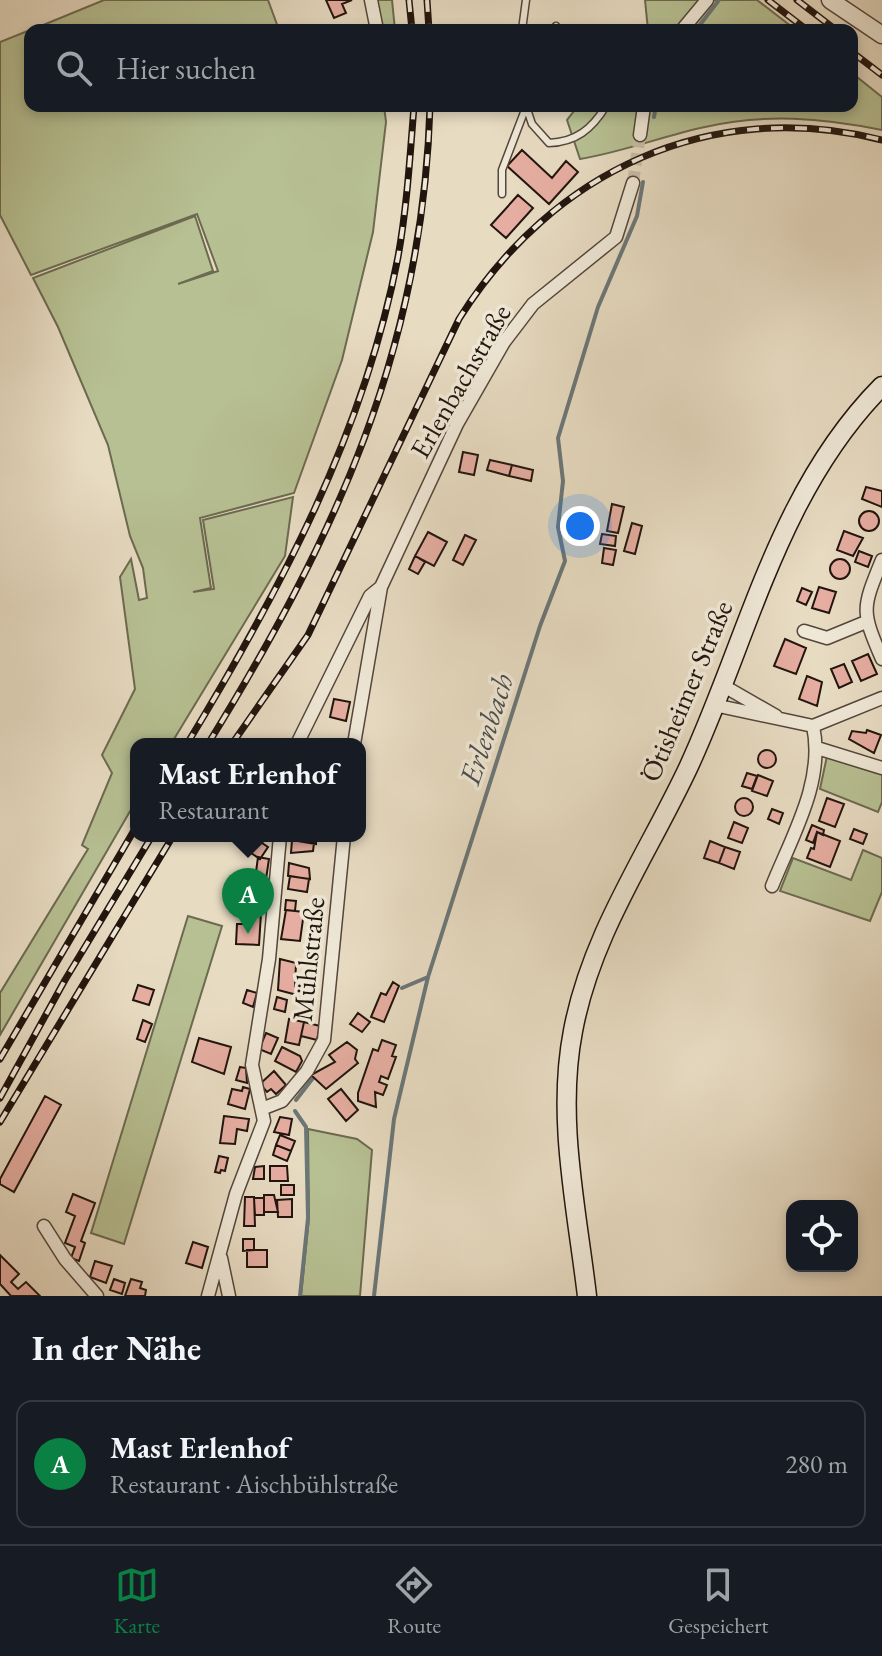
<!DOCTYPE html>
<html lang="de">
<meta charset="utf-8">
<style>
:root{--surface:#171b24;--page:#242831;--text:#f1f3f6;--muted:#9ea1a6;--line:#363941;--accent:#0b8043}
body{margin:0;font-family:"EB Garamond",serif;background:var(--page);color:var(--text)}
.controls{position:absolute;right:24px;bottom:24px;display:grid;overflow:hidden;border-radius:16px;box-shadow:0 4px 12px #0003}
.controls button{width:72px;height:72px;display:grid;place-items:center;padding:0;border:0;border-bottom:2px solid var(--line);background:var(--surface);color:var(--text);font:40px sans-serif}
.you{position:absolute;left:580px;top:526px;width:28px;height:28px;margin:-20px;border:6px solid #fff;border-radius:50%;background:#1a73e8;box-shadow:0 0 0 12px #1a73e833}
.badge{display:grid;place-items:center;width:52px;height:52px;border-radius:50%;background:var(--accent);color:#fff;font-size:26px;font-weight:700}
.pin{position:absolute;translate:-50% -66px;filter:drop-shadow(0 2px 4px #0008)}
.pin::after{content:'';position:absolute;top:42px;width:28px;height:24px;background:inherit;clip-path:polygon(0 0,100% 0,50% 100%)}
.popup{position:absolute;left:130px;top:738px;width:236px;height:104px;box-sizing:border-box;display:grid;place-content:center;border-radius:16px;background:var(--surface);filter:drop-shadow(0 2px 6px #0005);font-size:26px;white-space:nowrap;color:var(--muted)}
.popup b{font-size:30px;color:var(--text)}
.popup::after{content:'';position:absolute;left:50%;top:100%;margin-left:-16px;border:16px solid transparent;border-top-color:var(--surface)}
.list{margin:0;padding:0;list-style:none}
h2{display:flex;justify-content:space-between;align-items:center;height:104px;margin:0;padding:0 32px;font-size:34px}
h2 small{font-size:26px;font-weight:400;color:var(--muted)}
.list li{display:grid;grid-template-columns:52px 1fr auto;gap:24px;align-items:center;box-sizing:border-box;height:128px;margin:0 16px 16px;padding:0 16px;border:2px solid var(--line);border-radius:16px}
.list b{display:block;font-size:30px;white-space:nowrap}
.list p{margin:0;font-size:26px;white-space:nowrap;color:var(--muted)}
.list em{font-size:26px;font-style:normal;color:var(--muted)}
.icon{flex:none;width:44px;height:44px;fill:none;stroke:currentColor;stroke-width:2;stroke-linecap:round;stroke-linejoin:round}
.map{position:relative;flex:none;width:882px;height:1296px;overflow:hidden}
.search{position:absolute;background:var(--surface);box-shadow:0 4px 12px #0003;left:24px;right:24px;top:24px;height:88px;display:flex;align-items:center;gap:20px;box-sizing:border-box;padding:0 28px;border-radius:16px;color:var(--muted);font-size:30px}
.sheet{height:248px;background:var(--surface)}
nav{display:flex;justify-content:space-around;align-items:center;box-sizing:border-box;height:112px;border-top:2px solid var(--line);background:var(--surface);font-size:22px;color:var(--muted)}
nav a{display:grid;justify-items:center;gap:4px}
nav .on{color:var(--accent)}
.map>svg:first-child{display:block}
</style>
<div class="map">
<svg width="882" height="1296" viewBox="0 0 882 1296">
<rect width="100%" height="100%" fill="#e7dbc2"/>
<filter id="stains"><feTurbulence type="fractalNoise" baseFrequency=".0025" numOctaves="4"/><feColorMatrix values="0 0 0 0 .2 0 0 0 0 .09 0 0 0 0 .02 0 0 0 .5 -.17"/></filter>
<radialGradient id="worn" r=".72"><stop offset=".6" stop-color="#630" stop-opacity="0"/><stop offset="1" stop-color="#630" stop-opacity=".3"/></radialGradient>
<path fill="#b7c093" stroke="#6c6a50" stroke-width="2" d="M104,0H268L279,30H31Z
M375,0H392L395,30H381Z
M645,0H757L796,30H648Z
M30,30V106H384L386,122L373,232L342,360L294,493L200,518L211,588L193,592L214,589L203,520L293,497L285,556L171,744H136V801L0,1035V993L88,849L82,845L112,773L102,755L135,689L120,577L131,559L139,600L147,598L143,568L130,536L108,445L58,327L33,278L195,216L213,271L178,284L218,271L197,214L31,275L0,215V42Z
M852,73L882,97V130C822,118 765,113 705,127C663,136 623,152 580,159L567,120L578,106H852Z
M827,756L882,774V802L878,812L820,789Z
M863,850L882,858V892L870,921L780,891L793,858L851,880Z
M188,916L222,926L124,1244L91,1233Z
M308,1129L357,1139L372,1150L360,1296H301L309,1218Z"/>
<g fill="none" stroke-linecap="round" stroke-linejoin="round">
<path stroke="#6b7778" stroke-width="4" d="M696,30L719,0
M654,117L656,106
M402,988L428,977
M296,1100L313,1078
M295,1111L306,1127L308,1218L300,1296
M374,1296L394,1119L428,977L540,626L565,561L558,527L563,481L558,438L598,307L637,216L643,182"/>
</g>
<path fill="#e6aea2" stroke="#22150e" stroke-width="2" d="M326,0H352L342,4L346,13L334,18Z
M522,150L552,178L566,161L578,172L549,204L507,166Z
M518,195L533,208L506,238L491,225Z
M463,452L478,455L474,475L459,472Z
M490,460L512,465L509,476L487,470Z
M512,465L533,470L531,481L509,476Z
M866,487L882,491V507L862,499Z
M612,504L624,507L618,533L607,531Z
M859 521a10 10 0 1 1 20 0a10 10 0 1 1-20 0Z
M632,523L642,526L635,554L624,551Z
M844,531L863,538L853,556L837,550Z
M428,532L447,542L434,566L415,556Z
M602,534L616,536L615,546L600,544Z
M465,535L476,540L463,565L453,560Z
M604,548L616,550L613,565L602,563Z
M859,551L872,556L868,567L855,562Z
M415,556L425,562L418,574L409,569Z
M830 569a10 10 0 1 1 20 0a10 10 0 1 1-20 0Z
M819,587L836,592L829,613L812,608Z
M802,588L812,592L806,605L797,601Z
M785,639L806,648L796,674L774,666Z
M868,654L877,674L861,681L852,661Z
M844,664L852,682L839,688L831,669Z
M807,676L822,682L817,706L799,699Z
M334,699L350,702L346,721L330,717Z
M867,730L881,735L874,753L849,739L852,731L866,733Z
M758 759a9 9 0 1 1 18 0a9 9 0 1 1-18 0Z
M747,773L757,776L752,789L742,786Z
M758,775L773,781L767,796L752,791Z
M735 807a9 9 0 1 1 18 0a9 9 0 1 1-18 0Z
M827,798L844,804L835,827L819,821Z
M772,809L783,813L779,824L768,819Z
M734,822L748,828L742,843L728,838Z
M812,825L824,830L823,835L817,832L813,843L806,840Z
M854,829L867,834L863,844L850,839Z
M817,832L840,841L830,867L807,858L811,848L814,849Z
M245,836H258L248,851L239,845Z
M291,836H316V844L291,840Z
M256,839L268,847L260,859L248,851Z
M292,840L314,843L313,851L291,853Z
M710,841L725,847L719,863L704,858Z
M725,847L740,852L734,869L719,863Z
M258,857L269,859L266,879L256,872Z
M289,863L309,868L310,879L288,876Z
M290,876L309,879L307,892L288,889Z
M286,900L296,901L295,911L285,910Z
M286,910L304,912L300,941L281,939Z
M244,912L261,913L259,945L236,944L237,924H244Z
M280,959L296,963L295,986L304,990L301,996L278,990Z
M393,982L399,986L384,1022L371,1017L381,993L386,995Z
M138,985L154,990L149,1005L133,1000Z
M247,990L257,993L253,1007L243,1003Z
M277,997L287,1000L285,1012L274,1009Z
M358,1013L370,1022L362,1032L350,1024Z
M289,1019L304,1022L299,1045L285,1042Z
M143,1020L152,1024L145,1042L137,1039Z
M304,1022L320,1026L317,1040L301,1036Z
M266,1033L278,1038L271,1054L259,1049Z
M199,1038L231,1047L224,1074L192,1062Z
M382,1040L396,1045L392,1056L396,1057L388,1079L381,1076L379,1082L387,1085L383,1095L375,1092L376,1107L358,1101V1093L373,1049L378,1051Z
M347,1042L357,1050L355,1059L358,1063L326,1089L311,1075L335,1062L329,1055Z
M282,1047L300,1056L302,1061L296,1072L275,1061Z
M240,1067L246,1068L247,1083L236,1080Z
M274,1071L286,1085L276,1094L271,1089L267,1092L260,1084Z
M243,1087L250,1089L245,1109L228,1104L232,1089L242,1091Z
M341,1089L358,1110L346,1121L328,1099Z
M45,1096L61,1105L14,1192L0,1184V1179Z
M224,1116L249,1119L247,1131L237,1129L235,1144L220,1143Z
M280,1117L292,1119L289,1135L274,1132Z
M280,1135L295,1141L291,1151L276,1145Z
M276,1145L291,1151L287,1161L273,1155Z
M219,1156L228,1158L225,1171L221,1170L220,1173L215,1172Z
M264,1166V1179H253L255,1167Z
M270,1166H287L288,1181H270Z
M281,1185H294V1195H281Z
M73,1194L95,1203L81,1241L85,1243L79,1261L71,1258L75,1247L65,1243L75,1216L66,1212Z
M264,1195H274L278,1212H264Z
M245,1197H254L255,1226H244Z
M254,1198H264V1215H255Z
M292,1199V1217H278L277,1200Z
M243,1239H254V1250L243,1251Z
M193,1242L208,1247L202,1268L186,1263Z
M267,1250V1267H247V1250Z
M0,1255L19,1274L11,1282L18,1289L26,1282L40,1296H11L0,1284Z
M95,1261L112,1266L106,1283L90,1277Z
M114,1279L125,1283L122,1294L110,1290Z
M131,1279L142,1282L140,1288L146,1290L145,1296H125Z"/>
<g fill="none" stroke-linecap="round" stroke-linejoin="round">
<path stroke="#c9bda7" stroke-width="12" stroke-dasharray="12 6" stroke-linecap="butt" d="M633,183L640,135"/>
<defs>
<path id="service" d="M522,30L526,0
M552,30L556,26
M526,106L532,124L549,143C576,142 592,129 606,106
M502,194V170L526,107"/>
<path id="minor" d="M371,0L377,30
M682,30L707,0
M640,135L644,106
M882,560C862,609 861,610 882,659
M804,631L827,638L866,622
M722,685L776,716
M714,705L813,726L882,698
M297,744L370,596L381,587
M354,744L381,587L457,424L504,342L533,304L616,237L633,183
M817,748L882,768
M772,886C792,836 825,781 813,726
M264,1108L282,1101L307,1071L324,1040L344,836
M44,1226L65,1259L97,1296
M221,1258L229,1296
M208,1296L236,1194L264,1121L252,1065L269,959L280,836"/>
<path id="tertiary" d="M830,0L882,35"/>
<path id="secondary" d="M587,1296C577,1210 556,1118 573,1031C591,934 648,854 689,766C749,636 778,491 882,386"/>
</defs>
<use href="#service" stroke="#53463b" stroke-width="9"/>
<use href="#minor" stroke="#53463b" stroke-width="15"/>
<use href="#tertiary" stroke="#53463b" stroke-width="19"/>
<use href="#secondary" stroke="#22150e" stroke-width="21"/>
<use href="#service" stroke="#efe8d7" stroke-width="6"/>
<use href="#minor" stroke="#efe8d7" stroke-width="12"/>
<use href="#tertiary" stroke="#efe8d7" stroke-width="16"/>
<use href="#secondary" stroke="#efe8d7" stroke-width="18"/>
<defs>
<path id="rail" d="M409,0L412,30
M427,0L429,30
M768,0L807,30
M797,0L836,30
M852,52L882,75
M187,744C279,592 364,434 398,257C407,207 410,156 414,106
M208,744C334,539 423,351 430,106
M232,744L308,635L459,319C552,171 710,97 882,140
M0,1059L136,827
M0,1098L65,980L152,836
M0,1122L173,836"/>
</defs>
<use href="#rail" stroke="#22150e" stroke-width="7"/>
<use href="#rail" stroke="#efe8d7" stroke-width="4" stroke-dasharray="12" stroke-linecap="butt"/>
</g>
<g text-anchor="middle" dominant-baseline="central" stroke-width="7" stroke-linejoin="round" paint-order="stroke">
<g font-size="28" fill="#22150e" stroke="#efe8d7">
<text transform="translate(460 381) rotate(-60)">Erlenbachstraße</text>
<text transform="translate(686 691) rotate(-67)">Ötisheimer Straße</text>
<text transform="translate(308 959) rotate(-84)">Mühlstraße</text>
</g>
<g font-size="30" font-style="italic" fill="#4c4e4c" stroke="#efe8d7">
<text transform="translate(486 729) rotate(-72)">Erlenbach</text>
</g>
</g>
<rect width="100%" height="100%" filter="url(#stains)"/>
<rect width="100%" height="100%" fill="url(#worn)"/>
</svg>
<div class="controls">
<button><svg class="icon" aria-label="locate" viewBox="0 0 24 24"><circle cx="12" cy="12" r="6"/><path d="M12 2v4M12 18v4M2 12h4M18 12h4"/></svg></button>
</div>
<div class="you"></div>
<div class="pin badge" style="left:248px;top:934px">A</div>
<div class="popup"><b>Mast Erlenhof</b>Restaurant</div>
<div class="search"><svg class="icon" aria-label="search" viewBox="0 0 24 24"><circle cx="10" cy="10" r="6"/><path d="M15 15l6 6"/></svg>Hier suchen</div>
</div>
<section class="sheet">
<h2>In der Nähe<small></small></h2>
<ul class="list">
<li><span class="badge">A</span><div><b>Mast Erlenhof</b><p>Restaurant · Aischbühlstraße</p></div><em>280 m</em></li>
</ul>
</section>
<nav>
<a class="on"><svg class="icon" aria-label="map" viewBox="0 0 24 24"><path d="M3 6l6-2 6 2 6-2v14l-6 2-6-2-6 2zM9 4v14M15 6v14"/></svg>Karte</a>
<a><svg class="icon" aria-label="directions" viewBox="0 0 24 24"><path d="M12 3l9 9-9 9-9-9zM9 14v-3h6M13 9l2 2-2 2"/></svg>Route</a>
<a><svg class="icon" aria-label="saved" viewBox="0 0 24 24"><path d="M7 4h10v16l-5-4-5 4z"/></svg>Gespeichert</a>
</nav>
